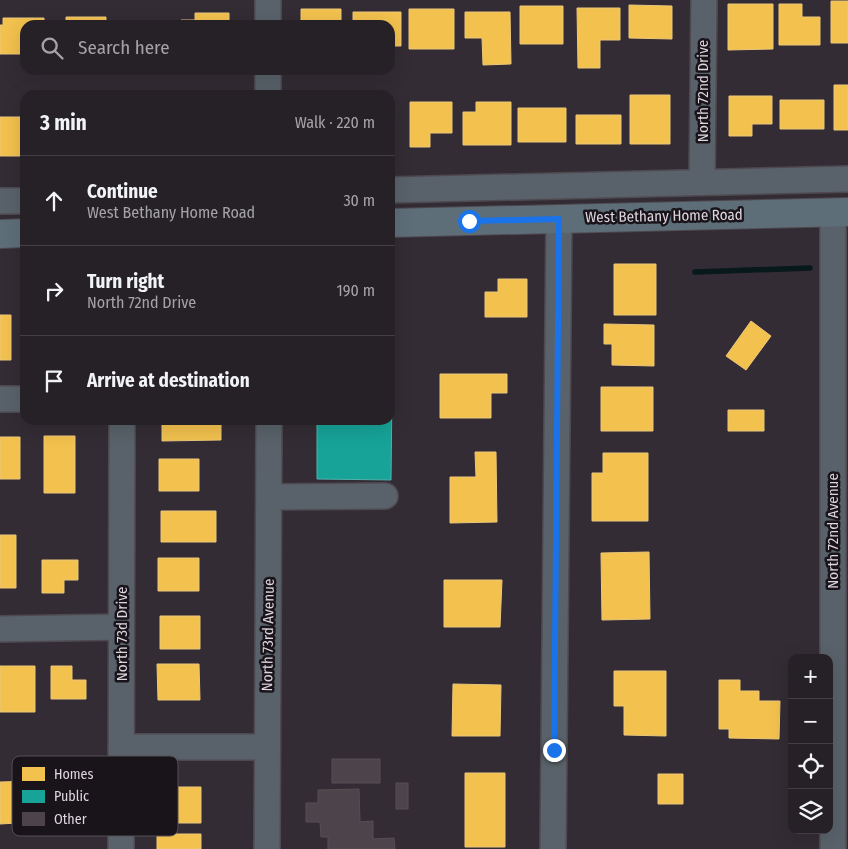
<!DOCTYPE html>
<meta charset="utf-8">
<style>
:root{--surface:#262127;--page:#322e33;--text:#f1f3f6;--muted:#a4a3a7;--line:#423e44}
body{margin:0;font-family:"Fira Sans Condensed",sans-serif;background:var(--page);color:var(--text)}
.controls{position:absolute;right:15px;bottom:15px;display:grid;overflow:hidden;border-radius:10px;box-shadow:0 5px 20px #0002}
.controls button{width:45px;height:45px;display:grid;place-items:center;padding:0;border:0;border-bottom:1px solid var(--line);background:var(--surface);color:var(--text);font:25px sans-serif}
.stop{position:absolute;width:15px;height:15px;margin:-11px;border:4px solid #1a73e8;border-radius:50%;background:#fff}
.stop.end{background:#1a73e8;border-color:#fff;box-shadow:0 1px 5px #0008}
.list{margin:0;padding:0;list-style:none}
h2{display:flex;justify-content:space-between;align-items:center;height:65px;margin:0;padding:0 20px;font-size:21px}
h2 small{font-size:16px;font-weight:400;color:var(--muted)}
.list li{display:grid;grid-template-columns:32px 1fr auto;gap:15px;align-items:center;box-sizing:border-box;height:90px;padding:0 20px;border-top:1px solid var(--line)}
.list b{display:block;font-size:19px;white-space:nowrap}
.list p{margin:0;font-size:16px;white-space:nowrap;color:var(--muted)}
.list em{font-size:16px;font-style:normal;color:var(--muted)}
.icon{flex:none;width:28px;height:28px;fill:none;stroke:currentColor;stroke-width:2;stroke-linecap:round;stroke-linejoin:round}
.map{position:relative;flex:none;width:848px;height:849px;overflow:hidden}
.search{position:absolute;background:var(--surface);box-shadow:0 5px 20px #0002;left:20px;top:20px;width:375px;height:55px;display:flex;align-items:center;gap:12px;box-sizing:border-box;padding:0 18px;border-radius:15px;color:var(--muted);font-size:19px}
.panel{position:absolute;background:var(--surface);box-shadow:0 5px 20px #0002;left:20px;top:90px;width:375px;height:335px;border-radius:15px}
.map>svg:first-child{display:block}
</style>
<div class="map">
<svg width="848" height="849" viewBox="0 0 848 849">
<rect width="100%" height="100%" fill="#332c34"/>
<path fill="#f2c14e" stroke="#ecc77a" d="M831,1H848V43H831Z
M728,4H773V49L728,50Z
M779,4H802V17H820V45H779Z
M629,5L672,6V39L629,38Z
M520,6H563V44H520Z
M577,8H620V40H600V68H578Z
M301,9H341V25H301Z
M409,9H454V49H409Z
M353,12H401V46H390V25H353Z
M465,12H510L511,64L483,65L482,38H465Z
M195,13H229V25H181V20H195Z
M66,17H106V25H51V23H66Z
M3,18H44V25H25V54H0V25H3Z
M116,21H167V25H116Z
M834,85H848V130H834Z
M630,95H670V144H630Z
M729,96H772V124H752V136H729Z
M780,100H824V129H780Z
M410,102H452V133H430V147H410Z
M476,102H511V145H463V112H476Z
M390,106H392V151H390Z
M518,108H566V142H518Z
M576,115H621V144H576Z
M0,117H25V156H0Z
M614,264H656V315H614Z
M498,279H527V317H485V292H498Z
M0,315H11V360H0Z
M751,321L771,336L746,370L726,356Z
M604,324L654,325V366L612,365V344H604Z
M440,374H507V393H491V418H440Z
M601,387H653V431H601Z
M728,410H764V431H728Z
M162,420H221V440L162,441Z
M44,436H75V493H44Z
M0,437H20V479H0Z
M475,452H496L497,522L450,523V477H476Z
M603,453H648V521H592V473H603Z
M159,459H199V491H159Z
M161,511H216V542H161Z
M0,535H16V588H0Z
M649,552L650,619L602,620L601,553Z
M158,558H199V591H158Z
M42,560H78V580H64V593H42Z
M444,580H502L500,627H444Z
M160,616H200V649H160Z
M157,664H199L200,700H158Z
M0,666H35V712H0Z
M51,666H72V680H86V699H51Z
M614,671H666V736L624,735V706H614Z
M719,680H740V691H759V701H780L779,739L729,738V729H719Z
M453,684L501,685L500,736H452Z
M465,773H505V847H465Z
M658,774H683V804H658Z
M33,781L34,822L0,824V782Z
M159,787H201V823H159Z
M157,834H201V849H157Z"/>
<path fill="#17a398" stroke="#53b2ae" d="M390,390H392L391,480L317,479V420H390Z"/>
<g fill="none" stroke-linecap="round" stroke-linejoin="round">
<path stroke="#07191b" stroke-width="5.5" d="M695,272L810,268"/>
</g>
<path fill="#4c444a" stroke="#564f54" d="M332,759H380V783H332Z
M396,783H408V809H396Z
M359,789L360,822L373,821V839L394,838L395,849H328V837H321L320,822H306V803H318V790Z"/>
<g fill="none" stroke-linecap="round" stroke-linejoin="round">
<defs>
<path id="minor" d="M268,0V25
M268,70V95
M702,182L704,0
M390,190L848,179
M0,201H25
M0,399H25
M270,497L385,496
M0,629L121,627
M121,747H267
M121,849L122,420
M267,849L269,420
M553,849L559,219
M833,849V212"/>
<path id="major" d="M390,223L848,212
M0,234L25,233"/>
</defs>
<use href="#minor" stroke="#4e484f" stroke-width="28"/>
<use href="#major" stroke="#4e484f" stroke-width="30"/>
<use href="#minor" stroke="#59626a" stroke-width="25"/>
<use href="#major" stroke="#5e6e79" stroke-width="28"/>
</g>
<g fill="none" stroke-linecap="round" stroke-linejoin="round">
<path stroke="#1a73e8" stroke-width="6" d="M469,221L559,219L554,750"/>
</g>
<g text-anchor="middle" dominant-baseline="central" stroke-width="5" stroke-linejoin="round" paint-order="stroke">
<g font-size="15" fill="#dfd6e0" stroke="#19141a">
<text transform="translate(703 91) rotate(-90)">North 72nd Drive</text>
<text transform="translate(664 216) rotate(-1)">West Bethany Home Road</text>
<text transform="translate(833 531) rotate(-90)">North 72nd Avenue</text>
<text transform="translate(122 634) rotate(-90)">North 73d Drive</text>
<text transform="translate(268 635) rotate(-89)">North 73rd Avenue</text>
</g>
</g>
<rect x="12" y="756" width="166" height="80" rx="8" fill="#19141a" stroke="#544e55" stroke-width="1"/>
<rect x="22" y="767" width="23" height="14" fill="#f2c14e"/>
<rect x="22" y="790" width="23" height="13" fill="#17a398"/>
<rect x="22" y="812" width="23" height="14" fill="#4c444a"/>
<g font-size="14" fill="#dfd6e0">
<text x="54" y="779">Homes</text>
<text x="54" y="801">Public</text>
<text x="54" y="824">Other</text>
</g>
</svg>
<div class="controls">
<button>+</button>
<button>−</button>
<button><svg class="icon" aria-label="locate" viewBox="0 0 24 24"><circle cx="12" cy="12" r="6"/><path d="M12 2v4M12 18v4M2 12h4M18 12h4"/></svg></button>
<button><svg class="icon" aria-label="layers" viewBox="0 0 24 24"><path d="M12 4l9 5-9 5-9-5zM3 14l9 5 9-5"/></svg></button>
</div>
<div class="stop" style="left:469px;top:221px"></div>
<div class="stop end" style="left:554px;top:750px"></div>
<div class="search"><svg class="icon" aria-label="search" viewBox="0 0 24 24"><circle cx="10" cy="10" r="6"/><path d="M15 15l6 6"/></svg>Search here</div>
<section class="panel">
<h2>3 min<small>Walk · 220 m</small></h2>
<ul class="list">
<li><svg class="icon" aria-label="ahead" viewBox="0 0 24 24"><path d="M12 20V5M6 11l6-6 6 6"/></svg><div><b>Continue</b><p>West Bethany Home Road</p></div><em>30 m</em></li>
<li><svg class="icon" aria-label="right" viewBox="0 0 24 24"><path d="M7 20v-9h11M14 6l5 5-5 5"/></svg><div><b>Turn right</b><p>North 72nd Drive</p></div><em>190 m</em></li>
<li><svg class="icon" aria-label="arrive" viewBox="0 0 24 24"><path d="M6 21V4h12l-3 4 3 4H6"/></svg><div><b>Arrive at destination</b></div></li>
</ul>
</section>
</div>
